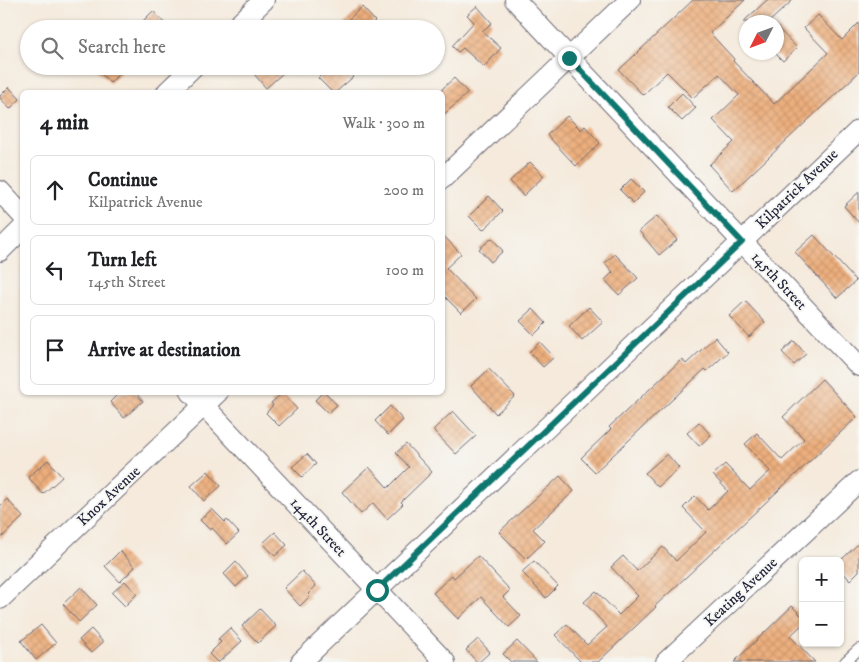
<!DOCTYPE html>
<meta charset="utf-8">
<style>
:root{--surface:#fff;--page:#f6f6f6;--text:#202124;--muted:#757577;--line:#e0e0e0}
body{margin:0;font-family:"IM FELL DW Pica",serif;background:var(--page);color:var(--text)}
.controls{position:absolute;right:15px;bottom:15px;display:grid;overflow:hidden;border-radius:8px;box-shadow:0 1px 4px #0004}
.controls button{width:45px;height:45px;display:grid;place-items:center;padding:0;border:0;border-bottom:1px solid var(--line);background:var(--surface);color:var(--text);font:25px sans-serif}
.compass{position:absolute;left:739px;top:15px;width:45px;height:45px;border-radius:50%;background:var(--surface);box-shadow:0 1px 4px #0004;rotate:228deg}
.stop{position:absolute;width:15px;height:15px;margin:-11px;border:4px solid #0f766e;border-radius:50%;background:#fff}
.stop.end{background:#0f766e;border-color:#fff;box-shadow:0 1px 5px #0008}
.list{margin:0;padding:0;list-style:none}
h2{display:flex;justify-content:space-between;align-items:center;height:65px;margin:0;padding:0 20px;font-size:21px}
h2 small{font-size:16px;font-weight:400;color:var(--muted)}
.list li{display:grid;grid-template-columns:32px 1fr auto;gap:15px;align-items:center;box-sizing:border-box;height:70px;margin:0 10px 10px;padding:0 10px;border:1px solid var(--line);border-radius:8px}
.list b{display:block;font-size:19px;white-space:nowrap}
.list p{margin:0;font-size:16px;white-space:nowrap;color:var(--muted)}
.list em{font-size:16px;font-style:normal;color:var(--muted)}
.icon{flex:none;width:28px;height:28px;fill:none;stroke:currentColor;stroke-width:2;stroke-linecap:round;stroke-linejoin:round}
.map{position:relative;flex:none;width:859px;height:662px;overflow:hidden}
.search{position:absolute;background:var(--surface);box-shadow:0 1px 4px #0004;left:20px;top:20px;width:425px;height:55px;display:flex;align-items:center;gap:12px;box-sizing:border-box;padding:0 18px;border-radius:28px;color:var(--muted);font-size:19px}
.panel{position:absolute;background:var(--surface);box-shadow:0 1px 4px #0004;left:20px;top:90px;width:425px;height:305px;border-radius:8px}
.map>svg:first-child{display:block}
</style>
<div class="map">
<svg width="859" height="662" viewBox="0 0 859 662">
<defs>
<pattern id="building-cross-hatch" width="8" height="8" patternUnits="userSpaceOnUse" patternTransform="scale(1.25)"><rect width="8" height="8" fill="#edaf7d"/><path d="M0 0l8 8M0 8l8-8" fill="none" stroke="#cb966d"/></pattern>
</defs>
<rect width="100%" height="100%" fill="#f6f6f2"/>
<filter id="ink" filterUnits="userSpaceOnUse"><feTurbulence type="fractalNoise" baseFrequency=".02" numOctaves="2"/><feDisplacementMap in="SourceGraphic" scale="10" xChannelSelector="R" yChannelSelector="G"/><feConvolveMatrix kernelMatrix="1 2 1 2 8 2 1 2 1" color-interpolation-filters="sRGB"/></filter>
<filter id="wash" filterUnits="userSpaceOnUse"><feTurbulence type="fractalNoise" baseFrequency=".0096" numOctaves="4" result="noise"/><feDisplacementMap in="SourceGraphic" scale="20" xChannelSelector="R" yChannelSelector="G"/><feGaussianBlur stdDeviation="1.12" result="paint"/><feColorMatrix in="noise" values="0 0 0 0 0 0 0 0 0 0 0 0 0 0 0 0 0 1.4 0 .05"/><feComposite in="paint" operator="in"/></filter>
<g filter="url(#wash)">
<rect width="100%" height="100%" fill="#f5eadc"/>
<g id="blocks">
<path fill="url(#building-cross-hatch)" d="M693,0H745L710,33L734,59L733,61L774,104L828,53L804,28L818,15L842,40L859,23V72L733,191L709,165L734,142L713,120L739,95L719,74L693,98L667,72L643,95L619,70Z
M767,0H793L769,22H743Z
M477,6L492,23L482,31L501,48L484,67L463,48L458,52L452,46L474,22L467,15Z
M362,7L375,21L366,29H338Z
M153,11L170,29H135Z
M776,26L797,48L783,61L776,54Z
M94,66H127L110,83Z
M263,66H291L266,88L254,74Z
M330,66H343L353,77L336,92H332L318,78Z
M454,78L468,93L442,116V89Z
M9,87L20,99L10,109L0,98V96Z
M682,93L696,108L682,121L668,107Z
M567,116L581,130L585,126L600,143L576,166L547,135Z
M530,162L544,176L523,196L510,181Z
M631,179L644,192L633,203L620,190Z
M859,192V223L844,206Z
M489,196L503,211L483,230L469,216Z
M657,216L677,240L659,255L639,231Z
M442,234L461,254L446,268L476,299L461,313L442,294Z
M814,235L856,281L837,298L795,252Z
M492,238L503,251L491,262L479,249Z
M615,254L638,278L619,295L605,280L613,272L605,263Z
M745,301L765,322L749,337L729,316Z
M589,307L603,322L582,341L569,326Z
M533,309L546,323L534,335L520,321Z
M715,337L728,352L707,371L705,369L595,472L581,458L611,429L609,427L682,359L686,364Z
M794,341L806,354L794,365L782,352Z
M540,342L554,357L543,367L529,352Z
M489,369L515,396L496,414L471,386Z
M822,379L857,417L655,606L656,607L598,662H581L555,635L567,624L587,645L607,627L584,602L596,591L619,615L638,596L611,567L623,556L637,571L663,547L676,561L706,532L683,508L695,496L708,510L728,491L713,475L725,464L750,490L770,471L745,444L757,433L782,460L804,439L783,417Z
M120,392H135L143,401L124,418L110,402Z
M323,392H325L337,405L328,413L315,400Z
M282,393L297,409L279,426L266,413L273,405L271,403Z
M390,406L403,420L388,435L375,421Z
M453,411L476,436L456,454L433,430Z
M699,422L711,435L699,446L687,433Z
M406,444L432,472L401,502L403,504L387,519L373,503L361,514L342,492L369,467L388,488L409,467L396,453Z
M307,454L316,464L302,477L292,467Z
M667,454L679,468L658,487L645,473Z
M48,460L62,477L43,494L28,477Z
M208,471L221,486L204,501L191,486Z
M560,476L574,491L533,529L545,541L526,559L499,532Z
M7,499L23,517L0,539V506Z
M212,509L225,522L227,520L239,533L227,544L212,528L210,530L200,520Z
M275,532L287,545L275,556L263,543Z
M859,543V571L850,580L840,569V561Z
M120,551L135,567L120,582L105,566Z
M478,556L510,590L503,597L521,616L509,627L481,597L458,619L433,593L452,575L454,578Z
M534,561L558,586L546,598L522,572Z
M236,562L248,576L236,587L224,574Z
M302,571L316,586L308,594L310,596L300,606L284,588Z
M125,581L137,594L125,606L112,593Z
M81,587L97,605L79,622L63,604Z
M792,606L803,617V624L790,636L815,662H734Z
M260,609L276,626L258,643L242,626Z
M41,625L56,643L36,660L21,641Z
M230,628L242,641L219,662H217L209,654L221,642L218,639Z
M91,629L103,642L91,653L79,640Z
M478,639L490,652L479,662H477L466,650Z
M517,641L537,662H511L503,654Z"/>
</g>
</g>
<g filter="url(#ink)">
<use href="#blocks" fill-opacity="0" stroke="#6c6873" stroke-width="1"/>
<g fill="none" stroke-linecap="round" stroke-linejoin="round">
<defs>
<path id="lane" d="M845,662L859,649"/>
<path id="street" d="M515,0L859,366
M234,29L264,0
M167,92L194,66
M442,179L630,0
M0,191L22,215
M0,251L22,229
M191,392L445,662
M0,599L218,392
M301,662L859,130
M666,662L859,481"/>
</defs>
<use href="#lane" stroke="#6c6873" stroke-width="12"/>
<use href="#street" stroke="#6c6873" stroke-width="22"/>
<use href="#lane" stroke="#fff" stroke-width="10"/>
<use href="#street" stroke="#fff" stroke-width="20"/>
</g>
</g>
<g fill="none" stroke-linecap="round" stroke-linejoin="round" filter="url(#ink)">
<path stroke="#0f766e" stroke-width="6" d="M377,590L742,242L569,58"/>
</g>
<g text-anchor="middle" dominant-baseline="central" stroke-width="4" stroke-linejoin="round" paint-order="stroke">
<g font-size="15" fill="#22223b" stroke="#f6f6f2">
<text transform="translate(797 189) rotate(-44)">Kilpatrick Avenue</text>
<text transform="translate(779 281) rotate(47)">145th Street</text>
<text transform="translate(109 496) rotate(-43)">Knox Avenue</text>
<text transform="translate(318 527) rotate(47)">144th Street</text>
<text transform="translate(741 592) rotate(-43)">Keating Avenue</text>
</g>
</g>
</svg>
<div class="controls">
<button>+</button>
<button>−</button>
</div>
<svg class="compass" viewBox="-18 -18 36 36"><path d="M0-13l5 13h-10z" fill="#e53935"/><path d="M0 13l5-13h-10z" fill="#757577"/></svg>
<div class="stop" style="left:377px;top:590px"></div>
<div class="stop end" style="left:569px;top:58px"></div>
<div class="search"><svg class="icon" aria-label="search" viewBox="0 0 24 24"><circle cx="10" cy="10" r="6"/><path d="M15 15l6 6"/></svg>Search here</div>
<section class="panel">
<h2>4 min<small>Walk · 300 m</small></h2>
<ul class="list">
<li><svg class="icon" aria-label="ahead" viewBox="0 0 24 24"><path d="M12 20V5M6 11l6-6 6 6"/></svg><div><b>Continue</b><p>Kilpatrick Avenue</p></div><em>200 m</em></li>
<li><svg class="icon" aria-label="left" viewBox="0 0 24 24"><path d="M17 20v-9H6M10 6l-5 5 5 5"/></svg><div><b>Turn left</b><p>145th Street</p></div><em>100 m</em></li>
<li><svg class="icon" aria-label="arrive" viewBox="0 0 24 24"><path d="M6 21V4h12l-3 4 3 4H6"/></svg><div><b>Arrive at destination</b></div></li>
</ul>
</section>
</div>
